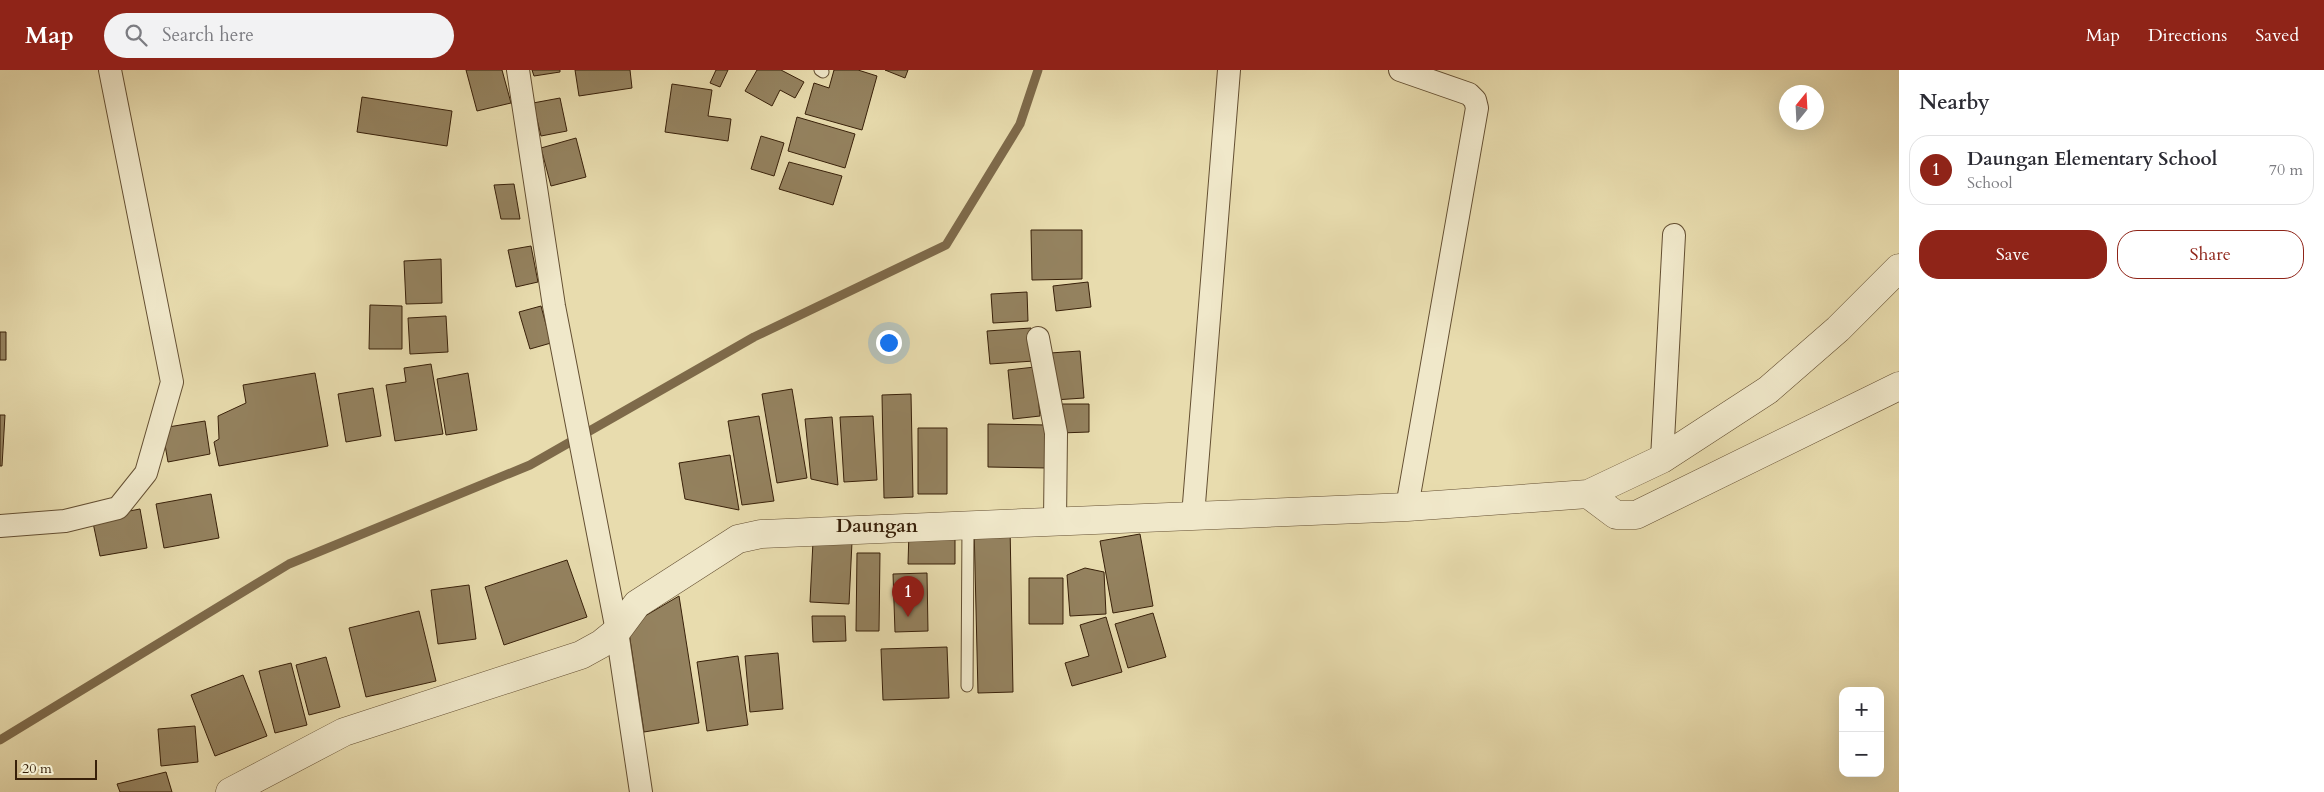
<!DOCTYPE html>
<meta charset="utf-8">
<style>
:root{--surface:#fff;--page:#f2f2f3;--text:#2b2b33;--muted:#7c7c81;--line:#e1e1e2;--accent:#8f2418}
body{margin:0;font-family:Cardo,serif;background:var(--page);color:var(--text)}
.controls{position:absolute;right:15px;bottom:15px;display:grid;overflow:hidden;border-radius:10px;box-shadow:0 5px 20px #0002}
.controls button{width:45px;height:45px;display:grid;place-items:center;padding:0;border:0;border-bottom:1px solid var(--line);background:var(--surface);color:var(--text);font:25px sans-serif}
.compass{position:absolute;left:1779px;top:15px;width:45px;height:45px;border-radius:50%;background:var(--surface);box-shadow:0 5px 20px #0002;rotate:18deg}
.scale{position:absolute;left:15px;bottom:12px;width:82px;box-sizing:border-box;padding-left:5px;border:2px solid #382009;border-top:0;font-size:14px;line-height:18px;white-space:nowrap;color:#382009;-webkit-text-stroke:4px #f0e8ca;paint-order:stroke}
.you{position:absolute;left:888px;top:272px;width:18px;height:18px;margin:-12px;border:4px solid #fff;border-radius:50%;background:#1a73e8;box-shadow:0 0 0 8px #1a73e833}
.badge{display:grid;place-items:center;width:32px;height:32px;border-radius:50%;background:var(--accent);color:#fff;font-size:16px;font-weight:700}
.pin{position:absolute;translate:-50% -41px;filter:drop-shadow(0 1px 2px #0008)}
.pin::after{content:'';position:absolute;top:26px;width:18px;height:15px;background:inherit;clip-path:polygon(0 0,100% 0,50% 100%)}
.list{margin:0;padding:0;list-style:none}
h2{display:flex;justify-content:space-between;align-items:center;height:65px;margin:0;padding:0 20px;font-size:21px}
h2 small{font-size:16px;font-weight:400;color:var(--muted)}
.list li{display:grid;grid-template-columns:32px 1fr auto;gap:15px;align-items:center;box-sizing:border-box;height:70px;margin:0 10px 10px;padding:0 10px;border:1px solid var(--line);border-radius:20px}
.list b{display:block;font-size:19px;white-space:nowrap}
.list p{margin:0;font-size:16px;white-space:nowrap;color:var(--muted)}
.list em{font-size:16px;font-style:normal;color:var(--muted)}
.actions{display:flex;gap:10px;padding:15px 20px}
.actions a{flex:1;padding:11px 0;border:1px solid var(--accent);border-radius:20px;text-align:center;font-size:18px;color:var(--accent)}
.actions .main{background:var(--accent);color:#fff}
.icon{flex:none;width:28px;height:28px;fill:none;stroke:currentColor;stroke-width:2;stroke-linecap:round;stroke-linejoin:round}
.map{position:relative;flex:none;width:1899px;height:722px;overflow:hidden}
header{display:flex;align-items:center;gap:30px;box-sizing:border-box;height:70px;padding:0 25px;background:var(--accent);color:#fff}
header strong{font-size:24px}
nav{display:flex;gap:28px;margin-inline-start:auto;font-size:18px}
.search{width:350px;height:45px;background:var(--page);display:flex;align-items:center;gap:12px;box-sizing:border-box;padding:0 18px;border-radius:28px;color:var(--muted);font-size:19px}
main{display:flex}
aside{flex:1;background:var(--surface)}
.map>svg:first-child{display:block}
</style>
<header>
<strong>Map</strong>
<div class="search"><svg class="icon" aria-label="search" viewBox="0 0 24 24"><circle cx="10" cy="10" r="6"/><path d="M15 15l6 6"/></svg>Search here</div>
<nav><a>Map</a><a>Directions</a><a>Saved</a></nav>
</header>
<main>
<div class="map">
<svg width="1899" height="722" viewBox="0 0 1899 722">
<rect width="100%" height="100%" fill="#e8dcae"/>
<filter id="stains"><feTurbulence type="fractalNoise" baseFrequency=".004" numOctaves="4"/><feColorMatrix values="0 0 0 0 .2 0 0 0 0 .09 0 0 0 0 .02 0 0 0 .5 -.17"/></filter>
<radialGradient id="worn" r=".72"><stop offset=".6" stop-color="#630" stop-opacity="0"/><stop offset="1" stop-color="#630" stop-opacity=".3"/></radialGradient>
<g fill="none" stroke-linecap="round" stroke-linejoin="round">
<path stroke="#7e6a4a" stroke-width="9" d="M0,670L289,494L530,395L754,267L946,175L1020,54L1038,0"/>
</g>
<path fill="#94825f" stroke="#382009" d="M466,0H502L511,33L477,41Z
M532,0H560V2L534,6Z
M575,0H630L632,18L579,26Z
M716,0H728L720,17L710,13Z
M757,0H781L804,12L795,28L780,20L772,36L745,21Z
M834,0H858L877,6L862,60L805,44L814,13L829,18Z
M885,0H908L905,8Z
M672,14L712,20L708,46L731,49L728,71L665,62Z
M362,27L452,41L447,76L357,62Z
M560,28L567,61L541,66L533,33Z
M797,47L855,64L845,98L788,81Z
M761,66L784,73L774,106L751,99Z
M576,68L586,107L551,116L541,78Z
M789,92L842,106L833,135L779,119Z
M514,114L520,149H501L494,115Z
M1031,160H1082V209L1032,210Z
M531,176L538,212L516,217L508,180Z
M441,189L442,233L406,234L404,191Z
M1088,212L1091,237L1056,241L1053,216Z
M1027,222L1028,251L993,253L991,224Z
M370,235L402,236V279H369Z
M541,236L551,273L530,279L519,242Z
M446,246L448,282L410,284L408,248Z
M1031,258L1034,291L990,294L987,261Z
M0,262H6V290H0Z
M1080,281L1084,328L1054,330L1050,283Z
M431,294L443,364L395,371L386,315L406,312L404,298Z
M1035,297L1040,346L1013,349L1008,300Z
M315,303L328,376L219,396L214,372L219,369L218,346L246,333L243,315Z
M468,303L477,360L446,365L437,309Z
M373,318L381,366L346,372L338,324Z
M792,319L807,408L777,413L762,324Z
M911,324L913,427L884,428L882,325Z
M1060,334H1089V362L1060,363Z
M0,345H5L2,396H0Z
M759,346L774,431L742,435L728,351Z
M873,346L877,410L844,412L840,347Z
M832,347L838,415L811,409L805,349Z
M205,351L210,384L168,392L162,358Z
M988,354L1047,355V398L988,397Z
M918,358H947V424H918Z
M730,385L739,440L685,429L679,393Z
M211,424L219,468L164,478L156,434Z
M140,439L147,478L100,486L92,448Z
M1010,455L1013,622L978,623L974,456Z
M909,461L955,462V494H908Z
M1140,464L1153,536L1113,543L1100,471Z
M813,471L852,472L849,534L810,532Z
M857,483H880L879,561H856Z
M567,490L587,547L504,575L485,517Z
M1085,498L1104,502L1106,544L1070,546L1067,505Z
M927,503L928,561L895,562L893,504Z
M1029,508H1063V554H1029Z
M469,515L476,569L438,574L431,520Z
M679,526L699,653L644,662L628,556Z
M419,541L436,611L366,627L349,558Z
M1153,543L1166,587L1128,598L1115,554Z
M812,546H845L846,571L813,572Z
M1106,547L1122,602L1072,616L1065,593L1089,586L1080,555Z
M947,577L949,628L883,630L881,579Z
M778,583L783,639L750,642L745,586Z
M738,586L748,655L707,661L697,592Z
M326,587L340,637L309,645L296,595Z
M291,593L307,655L275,663L259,601Z
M243,605L267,666L215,686L191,625Z
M195,656L198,692L161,696L158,659Z
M166,702L172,722H120L117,714Z"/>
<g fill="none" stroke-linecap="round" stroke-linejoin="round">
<defs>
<path id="service" d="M820,0L823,2
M967,616L968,455"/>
<path id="minor" d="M518,0L554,236L617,561L641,722
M1400,0L1469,24L1475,30L1477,38L1407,437
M1038,268L1056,363L1055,451
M1662,389L1674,165
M1193,446L1229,0
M0,456L65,451L118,438L146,403L172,312L110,0"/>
<path id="tertiary" d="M1588,424L1616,445H1636L1899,316
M230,722L344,662L581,585L601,574L617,561L637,534L738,469L761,464L1407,437L1588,424L1662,389L1768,320L1838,259L1899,198"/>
</defs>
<use href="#service" stroke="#644f32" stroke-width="13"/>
<use href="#minor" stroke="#644f32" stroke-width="24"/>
<use href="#tertiary" stroke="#644f32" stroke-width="29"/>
<use href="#service" stroke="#f0e8ca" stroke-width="11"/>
<use href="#minor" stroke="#f0e8ca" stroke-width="22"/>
<use href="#tertiary" stroke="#f0e8ca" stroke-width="28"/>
</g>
<g text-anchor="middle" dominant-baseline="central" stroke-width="4" stroke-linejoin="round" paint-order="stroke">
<g font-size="19" font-weight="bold" fill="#382009" stroke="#f0e8ca">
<text x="877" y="456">Daungan</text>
</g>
</g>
<rect width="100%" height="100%" filter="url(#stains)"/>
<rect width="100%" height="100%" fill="url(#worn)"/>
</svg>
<div class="controls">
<button>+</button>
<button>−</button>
</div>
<svg class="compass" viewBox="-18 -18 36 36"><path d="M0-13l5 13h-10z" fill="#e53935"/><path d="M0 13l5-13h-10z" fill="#7c7c81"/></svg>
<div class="scale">20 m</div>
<div class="you"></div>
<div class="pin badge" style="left:908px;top:547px">1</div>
</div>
<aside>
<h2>Nearby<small></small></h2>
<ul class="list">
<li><span class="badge">1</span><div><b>Daungan Elementary School</b><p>School</p></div><em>70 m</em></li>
</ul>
<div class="actions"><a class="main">Save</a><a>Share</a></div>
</aside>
</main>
